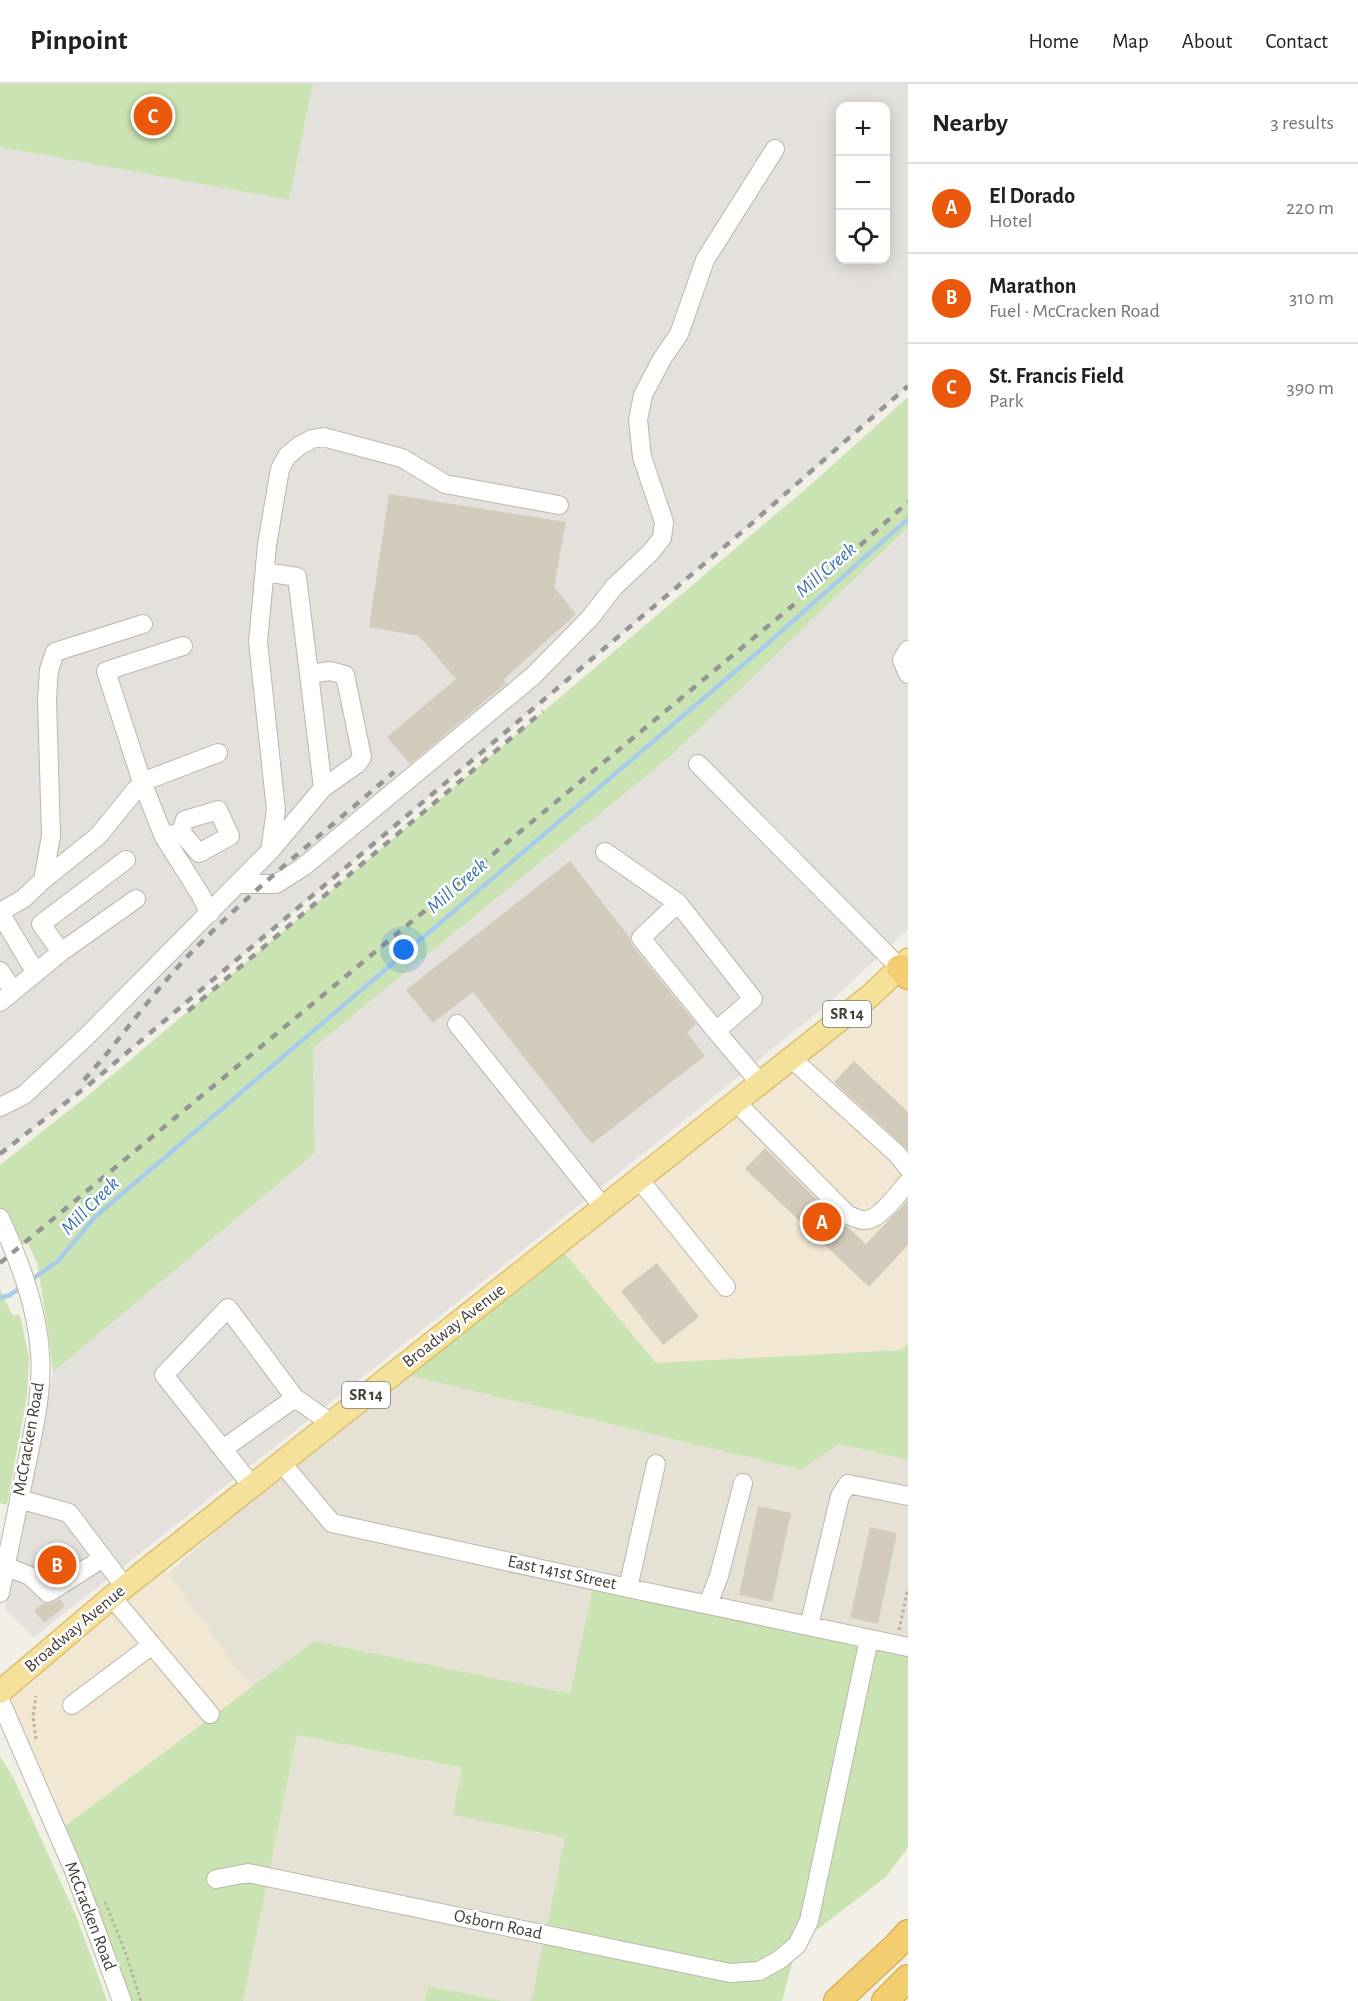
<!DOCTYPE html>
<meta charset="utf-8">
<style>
:root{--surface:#fff;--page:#f2f2f2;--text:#202124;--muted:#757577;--line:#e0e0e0;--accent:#ea580c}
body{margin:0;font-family:"Alegreya Sans",sans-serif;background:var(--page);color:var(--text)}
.controls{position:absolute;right:18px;top:18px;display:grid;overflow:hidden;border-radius:12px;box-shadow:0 3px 15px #0003}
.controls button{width:54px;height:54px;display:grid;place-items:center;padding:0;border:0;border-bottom:2px solid var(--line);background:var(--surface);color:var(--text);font:30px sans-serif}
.you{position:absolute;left:404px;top:866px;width:21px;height:21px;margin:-15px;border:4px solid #fff;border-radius:50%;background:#1a73e8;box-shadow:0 0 0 9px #1a73e833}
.badge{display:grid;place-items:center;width:39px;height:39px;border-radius:50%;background:var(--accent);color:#fff;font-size:20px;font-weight:700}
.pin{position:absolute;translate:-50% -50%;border:3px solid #fff;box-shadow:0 2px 6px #0006}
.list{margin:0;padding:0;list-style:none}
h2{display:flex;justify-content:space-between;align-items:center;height:78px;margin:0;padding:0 24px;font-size:26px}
h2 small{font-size:20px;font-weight:400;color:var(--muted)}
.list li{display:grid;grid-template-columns:39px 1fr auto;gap:18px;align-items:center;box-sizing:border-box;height:90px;padding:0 24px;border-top:2px solid var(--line)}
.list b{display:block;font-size:22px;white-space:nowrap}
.list p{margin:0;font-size:20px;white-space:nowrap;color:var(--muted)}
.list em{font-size:20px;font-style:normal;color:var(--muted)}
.icon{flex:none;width:33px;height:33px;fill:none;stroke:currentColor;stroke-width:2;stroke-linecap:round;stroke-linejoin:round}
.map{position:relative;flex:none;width:908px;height:1917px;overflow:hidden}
header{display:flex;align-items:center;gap:36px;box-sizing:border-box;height:84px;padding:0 30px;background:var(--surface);border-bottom:2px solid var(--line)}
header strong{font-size:28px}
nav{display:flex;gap:33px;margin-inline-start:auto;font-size:21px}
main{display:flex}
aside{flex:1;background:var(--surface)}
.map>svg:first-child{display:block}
</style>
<header>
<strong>Pinpoint</strong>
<nav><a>Home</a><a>Map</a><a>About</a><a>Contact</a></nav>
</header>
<main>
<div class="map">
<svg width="908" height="1917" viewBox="0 0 908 1917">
<rect width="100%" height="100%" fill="#f2efe6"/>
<path fill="#e5e1d5" d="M395,1288L801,1386L839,1360L908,1376V1563L594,1497L570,1611L314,1557L251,1605L166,1491Z
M297,1651L463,1685L454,1731L565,1754L531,1917H503L429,1902L425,1917H243Z"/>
<path fill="#f2e7d3" d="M908,892V1259L901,1266L656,1279L557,1160Z
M159,1476L251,1605L57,1748L0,1616Z"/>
<path fill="#e4e0db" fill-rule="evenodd" d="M313,0H908V302L819,382L556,606L91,999L0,1070V63L289,116ZM840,22H886V176H840Z
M908,443V845L828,920L557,1139L33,1554L5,1525L53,1288L315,1069L313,964L673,670Z"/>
<path fill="#cae3b2" d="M0,0H313L289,116L0,63Z
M908,313V443L673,670L313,964L315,1069L53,1288L48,1246L37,1179L27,1157L15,1167L0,1134V1081L91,1009L498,666L815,397Z
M557,1160L656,1279L901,1266L908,1259V1376L839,1360L801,1386L395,1288Z
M0,1204L12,1231H20L29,1274L27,1311L7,1421L0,1419Z
M594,1497L908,1563V1763L886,1793L797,1861L782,1917H531L565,1754L453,1731L462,1684L297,1651L243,1917H122L57,1748L314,1557L570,1610Z
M0,1672L14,1695L77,1834L107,1917H0Z
M428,1902L503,1917H425Z"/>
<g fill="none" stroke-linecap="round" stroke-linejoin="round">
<path stroke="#a7cbea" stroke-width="4.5" d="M31,1196L57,1178L95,1133L758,568L908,435
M0,1214L10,1211L21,1203"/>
</g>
<path fill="#d2cbbc" d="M389,410L566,438L554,503L576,530L503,596L506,599L410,680L387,653L456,595L419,552L369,543Z
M570,777L630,854L632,861L696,940L687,949L705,972L592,1060L473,908L433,939L406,906Z
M854,977L908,1028V1066L834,998Z
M765,1064L840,1139L849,1144L866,1160L908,1116V1161L869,1203L745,1085Z
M657,1179L699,1233L663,1261L621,1207Z
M758,1422L791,1429L772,1518L739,1511Z
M870,1443L897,1449L878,1540L850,1534Z
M53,1458L71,1481L49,1495L38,1484L44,1480L37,1471Z
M60,1515L65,1522L44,1539L34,1526L44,1519L50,1520Z"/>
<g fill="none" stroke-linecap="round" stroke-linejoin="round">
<defs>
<path id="minor" d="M265,488L297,493L323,704L270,767
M183,562L106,587L142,698L164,753L200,810L210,829
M908,566L902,576L908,590
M309,590L330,587L345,591L362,673L357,680L323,704
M698,680L900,884
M164,753L181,748L199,769L230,752L218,726L185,736L181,748
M605,768L678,819L753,915L716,947L760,999
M43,796L98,752L142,698L218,669
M238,800H276L303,783L533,592L590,534L614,503L650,469L662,454L664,438L642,373L638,336L643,311L662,275L679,250L705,176L775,65
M678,819L641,854L716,947
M0,828L23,815L43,796L51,752L47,615L49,586L55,568L143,540
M0,829L36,889
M61,868L41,840L126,776
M0,887L13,907
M0,918L61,868L136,815
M457,940L603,1123
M791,974L897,1070L908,1084
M736,1018L848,1131C854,1133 860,1137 866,1136C881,1135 898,1109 908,1098
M0,1023L24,1011L89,950L270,767L276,726L258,558L267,461L280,385L287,372L299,362L312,355L323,353L402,374L445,400L559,421
M639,1095L726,1203
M0,1134C19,1176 37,1222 40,1269C43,1306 34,1343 27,1378C18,1422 9,1465 0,1509
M223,1365L295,1314
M281,1378L332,1439L628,1504L908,1563
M252,1402L164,1291L228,1224L295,1314L331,1339
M19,1415L69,1429L125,1503
M5,1482L30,1492L48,1509L103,1474
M628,1504L656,1380
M708,1520L719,1492L743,1399
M809,1542L840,1412L848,1400L908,1412
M152,1561L210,1630
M0,1616L75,1789L122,1917
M72,1621L152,1561L112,1513
M216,1795L248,1789L730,1889L759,1887L779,1876L797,1861L809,1837L869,1555"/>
<path id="major" d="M0,1608L112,1513L871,911L908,876"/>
<path id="highway" d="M900,884L908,892
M837,1917L895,1863L908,1849
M885,1917L908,1894"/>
</defs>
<use href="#minor" stroke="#bcb7aa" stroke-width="20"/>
<use href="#major" stroke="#dabf6c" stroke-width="25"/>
<use href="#highway" stroke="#d1a341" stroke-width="28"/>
<path stroke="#bdb39c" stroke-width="3" stroke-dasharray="3 3" stroke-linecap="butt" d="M899,1546L908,1504
M36,1655L33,1632L36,1612
M105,1818L125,1867L141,1917"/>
<use href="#minor" stroke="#fff" stroke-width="18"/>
<use href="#major" stroke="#f6e19a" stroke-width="22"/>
<use href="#highway" stroke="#f3ce70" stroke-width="26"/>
<path stroke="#959595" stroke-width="4.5" stroke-dasharray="8 8" stroke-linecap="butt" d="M188,927L543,627
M84,996C120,956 150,912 187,873C251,806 325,748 394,688
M0,1070L91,999L743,447L908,302
M0,1179L803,513L908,418"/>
</g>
<g text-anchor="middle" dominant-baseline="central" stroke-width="5" stroke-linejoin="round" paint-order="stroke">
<g fill="#fff" stroke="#7c7972" stroke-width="1.5">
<rect x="823" y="917" width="48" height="26" rx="4.5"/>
<rect x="342" y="1298" width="48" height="26" rx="4.5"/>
</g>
<g font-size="16" font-weight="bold" fill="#443f36">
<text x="847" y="930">SR 14</text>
<text x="366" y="1311">SR 14</text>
</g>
<g font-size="18" fill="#443f36" stroke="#fff">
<text transform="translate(454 1242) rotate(-38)">Broadway Avenue</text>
<text transform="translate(29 1355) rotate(-80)">McCracken Road</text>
<text transform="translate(562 1489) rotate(12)">East 141st Street</text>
<text transform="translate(75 1545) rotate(-40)">Broadway Avenue</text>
<text transform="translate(90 1832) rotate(69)">McCracken Road</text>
<text transform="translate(498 1841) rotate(12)">Osborn Road</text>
</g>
<g font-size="20" font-style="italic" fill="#3772a8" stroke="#fff">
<text transform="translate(826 486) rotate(-41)">Mill Creek</text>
<text transform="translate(457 802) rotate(-41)">Mill Creek</text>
<text transform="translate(90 1122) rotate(-45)">Mill Creek</text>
</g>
</g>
</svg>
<div class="controls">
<button>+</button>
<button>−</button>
<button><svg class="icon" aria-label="locate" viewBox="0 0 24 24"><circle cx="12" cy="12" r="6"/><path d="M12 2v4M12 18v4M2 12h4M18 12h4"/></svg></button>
</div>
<div class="you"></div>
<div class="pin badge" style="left:822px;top:1138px">A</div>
<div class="pin badge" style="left:57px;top:1481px">B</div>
<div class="pin badge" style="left:153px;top:32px">C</div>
</div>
<aside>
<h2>Nearby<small>3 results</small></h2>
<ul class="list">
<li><span class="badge">A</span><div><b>El Dorado</b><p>Hotel</p></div><em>220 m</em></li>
<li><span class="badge">B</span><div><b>Marathon</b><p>Fuel · McCracken Road</p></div><em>310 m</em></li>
<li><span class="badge">C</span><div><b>St. Francis Field</b><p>Park</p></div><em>390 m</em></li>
</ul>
</aside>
</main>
